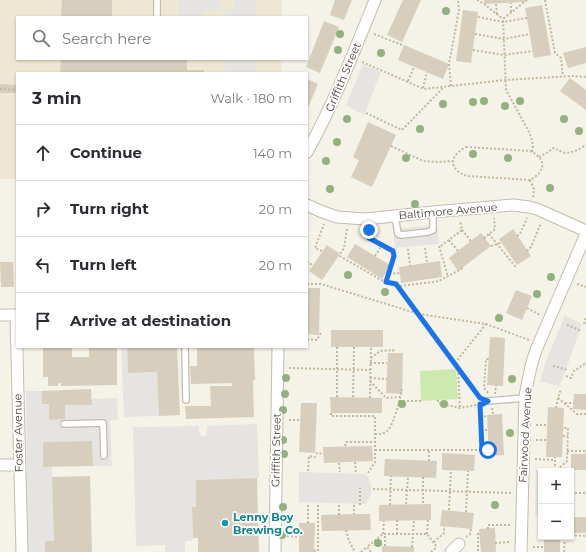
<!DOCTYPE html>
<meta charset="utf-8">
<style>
:root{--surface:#fff;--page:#f2f2f3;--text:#2b2b33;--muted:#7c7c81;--line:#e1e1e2}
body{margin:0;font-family:Montserrat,sans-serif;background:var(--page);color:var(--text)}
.controls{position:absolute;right:12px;bottom:12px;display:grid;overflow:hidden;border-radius:0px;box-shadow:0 1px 3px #0004}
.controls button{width:36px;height:36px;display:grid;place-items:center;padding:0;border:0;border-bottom:1px solid var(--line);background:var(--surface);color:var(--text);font:20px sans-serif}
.stop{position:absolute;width:12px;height:12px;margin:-9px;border:3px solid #1a73e8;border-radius:50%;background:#fff}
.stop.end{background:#1a73e8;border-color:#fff;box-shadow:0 1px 4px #0008}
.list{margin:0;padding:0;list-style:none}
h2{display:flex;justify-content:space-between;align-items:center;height:52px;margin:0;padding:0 16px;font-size:17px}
h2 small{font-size:13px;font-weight:400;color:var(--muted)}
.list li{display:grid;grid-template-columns:26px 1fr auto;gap:12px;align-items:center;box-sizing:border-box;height:56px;padding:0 16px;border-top:1px solid var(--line)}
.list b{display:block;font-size:15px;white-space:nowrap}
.list em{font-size:13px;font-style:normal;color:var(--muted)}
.icon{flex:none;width:22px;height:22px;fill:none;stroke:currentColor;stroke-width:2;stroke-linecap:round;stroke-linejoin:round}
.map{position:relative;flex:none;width:586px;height:552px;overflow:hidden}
.search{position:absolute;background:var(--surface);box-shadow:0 1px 3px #0004;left:16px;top:16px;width:292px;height:44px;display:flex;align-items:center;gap:10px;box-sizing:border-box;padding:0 14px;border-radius:0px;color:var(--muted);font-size:15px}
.panel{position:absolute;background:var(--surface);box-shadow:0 1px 3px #0004;left:16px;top:72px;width:292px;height:276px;border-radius:0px}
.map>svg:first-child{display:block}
</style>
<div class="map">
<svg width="586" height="552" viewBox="0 0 586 552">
<rect width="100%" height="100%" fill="#f5f2e8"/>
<path fill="#eee8d2" d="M0,0H282V17H17V59H281V73H17V179H0Z"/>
<path fill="#cceab0" d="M456,369L458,399L421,401L420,371Z"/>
<path fill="#e6e4e0" d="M178,0H221V11H203L202,17H178Z
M233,0H256V17H225L226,10H235Z
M225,59H256V73H225Z
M363,64L381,72L364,115L346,105Z
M437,225L439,244L395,248L393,229Z
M565,315L570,318L582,324L560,386L540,382L546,361Z
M121,347H127L128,373L157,372L159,416L124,417Z
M26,391H42V404H49V420L65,419V405H92V399L117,398L118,420L110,421L112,466H93L92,441L43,442V467H52L54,541H45V552H28Z
M257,424L259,478L196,480V507L192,508L193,541H185V552H165V545L136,546L133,427L199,426V432L201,436H205L207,432V426Z
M536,471H541V516H535Z
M299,472L367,474L371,484V494L366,504L299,502Z"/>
<path fill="#d7cebd" d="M62,0H112V17H61Z
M335,0H352L344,20L330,15Z
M403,0H421L402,42L387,35Z
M484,0H525V2L484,4Z
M542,5L551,55L534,58L525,8Z
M463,10L478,12L471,63L456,61Z
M324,21L339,27L320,73L306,67Z
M404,45L449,64L443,79L398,60Z
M586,47V63L568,68L563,53Z
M61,59H187V70H204V73H60Z
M570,78L586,90V110L560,91Z
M307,79L318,84L307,110Z
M0,84L17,85V93H0Z
M368,122L396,135L372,187L351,177L359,160L353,157Z
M513,229L531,256L517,265L499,239Z
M481,233L491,246L458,271L449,258Z
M355,244L390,265L382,279L347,257Z
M327,245L340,254L322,280L309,271Z
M440,261L442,277L401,283L399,267Z
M0,262H13L14,287H1Z
M307,288H320L319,335L307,334Z
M516,290L532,296L522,320L506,313Z
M331,330H383V347H331Z
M490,337L505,338L503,386L487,385Z
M43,347H72V357H89V347H117V385L61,386V383H58V386H48V377H43Z
M127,347H177L180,415L159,416L157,372L128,373Z
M197,347H254L255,380L253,381L254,417L186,419L185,406H211L210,386H232V383L191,384L190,366H197Z
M388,353H403L402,394L386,393Z
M91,389L92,405H65V419L49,420V404H42V391Z
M574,394H586V410L573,409Z
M330,397L382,398V413H331Z
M301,403H317L315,453L299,452Z
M548,407L564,408L562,457H546Z
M502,414L504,455L489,456L487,415Z
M92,441L93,466L43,467V442Z
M372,446L373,461L324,463L323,447Z
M442,453L475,455L474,471L442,470Z
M571,454H586V470H571Z
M385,459L437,461L436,478L384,476Z
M90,476L92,552H45V541H54L52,477Z
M257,478L259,552H198V538H193L192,507H196V480Z
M431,504V520L379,521V505Z
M442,510L474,513L472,529L440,526Z
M354,514H370L371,530L322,531L321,515Z
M571,517H586V533H571Z
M299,523H315L314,552H299Z
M495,528L496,552H481L479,529Z
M544,537H560V552H544Z
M382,546L414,547V552H382Z"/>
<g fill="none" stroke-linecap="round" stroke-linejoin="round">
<defs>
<path id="lane" d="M157,16V0
M395,216L398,234L401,235L428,232L433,230V212
M185,347L186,400
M488,401L525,398
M64,424L103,423L104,456"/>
<path id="street" d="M307,152C334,103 354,52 375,0
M307,205L320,211L337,217L365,219L433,212L513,205L529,207L537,209L586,231
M0,315H17
M16,315L22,552
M0,465H19
M275,552L278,347
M451,552L459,544
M521,552L525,396L531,366L536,350L586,234"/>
</defs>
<use href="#lane" stroke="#c3bdad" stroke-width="8"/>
<use href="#street" stroke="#c3bdad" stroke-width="13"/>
<path stroke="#c3b79b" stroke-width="2" stroke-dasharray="2 2" stroke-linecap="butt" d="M477,0L484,4L503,19
M527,0L503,19L506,90L529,132L532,140L533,146L532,152
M545,0L555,53L561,58L563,76
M496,4L497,15
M511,12V3
M478,17L503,22L527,18
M374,34L402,45
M475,34L504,39L530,34
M473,50L504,55L533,51
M362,62L424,89L505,80L572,76L586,77
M408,81L414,67
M451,86L449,64L459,10L458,0
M423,88L427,72
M0,89L17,90
M366,113L402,130L444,87
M391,146L423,161L438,162L453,161
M466,147L530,151C547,159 546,171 530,180L467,176C448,169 449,156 466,147Z
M539,157L548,152L553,148C557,149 558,150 562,152C569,155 580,149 586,145
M530,180L534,189L533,198
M347,229L344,248L340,254V256L381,280L401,286L439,281L463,268
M369,230V238L393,251L394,256L386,281
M462,230L471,241
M489,234L515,266L517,265
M517,236L520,234L527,218
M484,238L495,229L494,218
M449,240L458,251
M439,246L448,277
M441,246L462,230L460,221
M491,246L498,244L501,242
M425,248L427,263
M408,249L410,266
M322,251L315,248L324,224
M527,251L531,247L541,223
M375,256L382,245
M307,261L313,266
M386,272L389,274L400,273
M307,284H321L419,314L486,324L529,340
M577,284L586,287
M396,285L481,398
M527,308L540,315
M584,324L586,317
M567,325L582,331
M307,339L317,340L321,333
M371,358L380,351L393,350L394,353
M370,363H387
M455,363L486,324
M553,366L568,370
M289,368L370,370
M458,369L460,408
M566,376L571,378L574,371L586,363
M370,378L387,379
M370,381L386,398L400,397
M488,393L484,388L486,359H489
M495,394L496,385
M337,397V347
M353,397L354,347
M370,398L371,347
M558,398L577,414H586
M438,400V403L460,408L482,404
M399,401H421
M565,403H574
M480,404L482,450H488
M492,408L493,414
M556,408L558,398L561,389
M331,413V416H375V462L368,473
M480,417L487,416
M289,420H300
M536,425H547
M481,430H487
M375,434C380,434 384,434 387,431C394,425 400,398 402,389
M563,436H568
M536,440H547
M345,446L346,442H375
M375,450H482
M567,451H586
M586,454V453
M535,459L555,460
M429,461V450
M355,462L356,473
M339,463L340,472
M555,470V457
M557,470L567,461L568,428H563
M308,471L309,456L315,457L317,453L324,454
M423,477V504
M373,489L512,493
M571,493H586
M406,504L408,477
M318,505V552
M354,505V514
M360,505V488
M390,505L391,476
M449,510L451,470
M466,512L468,471
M339,515V505
M397,520V534
M308,523V505
M488,529V525H511
M346,530L349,541L355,552
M478,533V552
M383,534L384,521
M427,534L428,520
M571,535L586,536
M287,536L299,537
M466,537L470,534L471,529
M560,538H565
M434,542L444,533V526
M495,543L510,542
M385,546V534
M412,547L414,520
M533,547H544
M314,551L318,550
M361,552L367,547
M371,552L367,547L383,534H427L437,547
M431,552L437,547
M564,552L565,537"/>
<use href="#lane" stroke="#fff" stroke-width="5.5"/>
<use href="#street" stroke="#fff" stroke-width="11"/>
</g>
<g fill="#93b17e">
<circle cx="446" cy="11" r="4"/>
<circle cx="340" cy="34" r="4"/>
<circle cx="338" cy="50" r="4"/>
<circle cx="381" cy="53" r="4"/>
<circle cx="484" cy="101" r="4"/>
<circle cx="520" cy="101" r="4"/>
<circle cx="473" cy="102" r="4"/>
<circle cx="443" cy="104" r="4"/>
<circle cx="505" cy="106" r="4"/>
<circle cx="347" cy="119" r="4"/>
<circle cx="564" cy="119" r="4"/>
<circle cx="420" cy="129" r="4"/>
<circle cx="579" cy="131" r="4"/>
<circle cx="337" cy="142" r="4"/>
<circle cx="473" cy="154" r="4"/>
<circle cx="406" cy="158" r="4"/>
<circle cx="508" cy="158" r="4"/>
<circle cx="326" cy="161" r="4"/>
<circle cx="550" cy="188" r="4"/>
<circle cx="330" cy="189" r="4"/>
<circle cx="415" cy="204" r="4"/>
<circle cx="348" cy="275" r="4"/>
<circle cx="551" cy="277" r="4"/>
<circle cx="385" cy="292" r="4"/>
<circle cx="537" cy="294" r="4"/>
<circle cx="499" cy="318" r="4"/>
<circle cx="286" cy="378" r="4"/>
<circle cx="512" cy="379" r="4"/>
<circle cx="285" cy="394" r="4"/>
<circle cx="402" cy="404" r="4"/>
<circle cx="444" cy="404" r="4"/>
<circle cx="283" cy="410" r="4"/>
<circle cx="510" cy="433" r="4"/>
<circle cx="283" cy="440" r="4"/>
<circle cx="284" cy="454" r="4"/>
<circle cx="495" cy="505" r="4"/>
<circle cx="283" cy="507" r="4"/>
<circle cx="283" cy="518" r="4"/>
<circle cx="282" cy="535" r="4"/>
<circle cx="378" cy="543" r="4"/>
</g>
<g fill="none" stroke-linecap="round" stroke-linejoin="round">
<path stroke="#1a73e8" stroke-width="5" d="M369,230V238L393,251L394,256L386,282L396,284L480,398L488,401L483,404H480L482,450H488"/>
</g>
<circle fill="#0f9aa8" stroke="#fff" stroke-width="1.5" cx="225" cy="523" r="4"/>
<g text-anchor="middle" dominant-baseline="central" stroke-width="3.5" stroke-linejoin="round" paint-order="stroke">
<g font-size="11" fill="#484337" stroke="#fff">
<text transform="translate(343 77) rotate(-67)">Griffith Street</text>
<text transform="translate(448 211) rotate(-5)">Baltimore Avenue</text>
<text transform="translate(18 433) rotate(-91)">Foster Avenue</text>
<text transform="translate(525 435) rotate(-87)">Fairwood Avenue</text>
<text transform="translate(276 450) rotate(-89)">Griffith Street</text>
</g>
<g font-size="11" font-weight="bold" fill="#0d838f" stroke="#fff" text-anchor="start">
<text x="233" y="517">Lenny Boy<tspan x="233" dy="13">Brewing Co.</tspan></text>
</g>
</g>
</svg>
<div class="controls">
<button>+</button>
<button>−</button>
</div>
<div class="stop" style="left:488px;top:450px"></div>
<div class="stop end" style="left:369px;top:230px"></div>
<div class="search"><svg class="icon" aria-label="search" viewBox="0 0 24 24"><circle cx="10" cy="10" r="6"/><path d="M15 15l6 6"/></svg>Search here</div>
<section class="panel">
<h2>3 min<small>Walk · 180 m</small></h2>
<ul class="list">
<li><svg class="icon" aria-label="ahead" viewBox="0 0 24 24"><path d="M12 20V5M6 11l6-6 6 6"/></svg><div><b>Continue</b></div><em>140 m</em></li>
<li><svg class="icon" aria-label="right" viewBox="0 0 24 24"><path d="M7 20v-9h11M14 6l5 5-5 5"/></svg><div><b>Turn right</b></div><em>20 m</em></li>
<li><svg class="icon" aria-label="left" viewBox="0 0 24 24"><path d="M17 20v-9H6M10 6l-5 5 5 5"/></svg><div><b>Turn left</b></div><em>20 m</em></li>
<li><svg class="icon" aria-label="arrive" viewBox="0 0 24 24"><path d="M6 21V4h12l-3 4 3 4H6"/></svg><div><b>Arrive at destination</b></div></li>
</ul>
</section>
</div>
